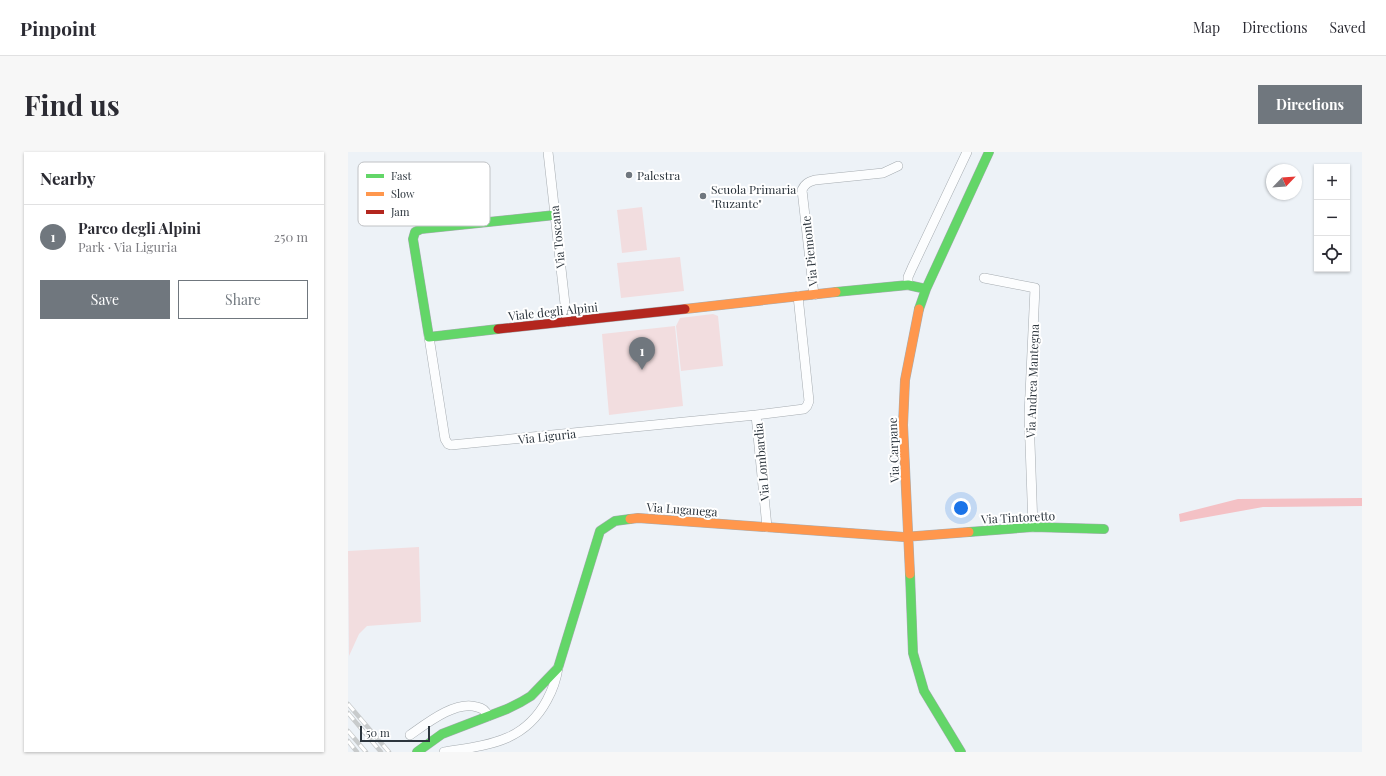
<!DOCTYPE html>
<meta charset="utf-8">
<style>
:root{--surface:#fff;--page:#f7f7f7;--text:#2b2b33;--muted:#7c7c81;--line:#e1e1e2;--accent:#70777e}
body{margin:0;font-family:"Playfair Display",serif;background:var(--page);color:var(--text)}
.controls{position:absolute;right:12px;top:12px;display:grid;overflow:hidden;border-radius:0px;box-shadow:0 1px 3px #0004}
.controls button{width:36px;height:36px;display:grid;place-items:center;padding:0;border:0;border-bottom:1px solid var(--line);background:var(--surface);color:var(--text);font:20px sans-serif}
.compass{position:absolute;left:918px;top:12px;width:36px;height:36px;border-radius:50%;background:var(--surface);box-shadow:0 1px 3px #0004;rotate:65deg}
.scale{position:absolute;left:12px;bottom:10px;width:70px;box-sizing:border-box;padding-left:4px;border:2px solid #2c353d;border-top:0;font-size:11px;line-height:14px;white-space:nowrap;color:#2c353d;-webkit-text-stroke:3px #fff;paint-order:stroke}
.you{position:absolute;left:613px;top:356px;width:14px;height:14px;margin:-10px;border:3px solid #fff;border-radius:50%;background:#1a73e8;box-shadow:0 0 0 6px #1a73e833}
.badge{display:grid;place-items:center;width:26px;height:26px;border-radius:50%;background:var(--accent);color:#fff;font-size:13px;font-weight:700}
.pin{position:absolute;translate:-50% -33px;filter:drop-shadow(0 1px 2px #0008)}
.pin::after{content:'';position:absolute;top:21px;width:14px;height:12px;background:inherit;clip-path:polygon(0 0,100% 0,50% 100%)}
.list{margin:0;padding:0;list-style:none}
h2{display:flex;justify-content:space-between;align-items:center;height:52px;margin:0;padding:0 16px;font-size:17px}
h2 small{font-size:13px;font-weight:400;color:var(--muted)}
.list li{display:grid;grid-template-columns:26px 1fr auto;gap:12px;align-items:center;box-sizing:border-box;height:64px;padding:0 16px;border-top:1px solid var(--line)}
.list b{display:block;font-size:15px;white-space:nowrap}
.list p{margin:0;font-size:13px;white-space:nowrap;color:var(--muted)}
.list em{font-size:13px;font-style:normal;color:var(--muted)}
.actions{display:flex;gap:8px;padding:12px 16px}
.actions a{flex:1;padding:9px 0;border:1px solid var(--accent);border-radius:0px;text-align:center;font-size:14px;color:var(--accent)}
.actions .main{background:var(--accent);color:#fff}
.icon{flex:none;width:22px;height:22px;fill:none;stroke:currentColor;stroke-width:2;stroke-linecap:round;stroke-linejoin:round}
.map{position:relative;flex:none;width:1014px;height:600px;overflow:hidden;border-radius:0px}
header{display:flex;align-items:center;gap:24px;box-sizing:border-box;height:56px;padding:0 20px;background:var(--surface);border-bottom:1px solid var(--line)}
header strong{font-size:19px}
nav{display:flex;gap:22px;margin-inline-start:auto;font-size:14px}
.intro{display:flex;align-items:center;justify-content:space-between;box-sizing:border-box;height:96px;padding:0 24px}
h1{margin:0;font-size:28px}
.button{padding:10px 18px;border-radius:0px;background:var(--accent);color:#fff;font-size:14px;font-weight:700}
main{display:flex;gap:24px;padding:0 24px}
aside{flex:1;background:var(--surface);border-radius:0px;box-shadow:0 1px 3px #0004}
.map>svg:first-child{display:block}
</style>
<header>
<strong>Pinpoint</strong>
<nav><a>Map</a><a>Directions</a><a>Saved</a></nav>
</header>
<div class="intro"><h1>Find us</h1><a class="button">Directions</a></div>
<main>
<aside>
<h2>Nearby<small></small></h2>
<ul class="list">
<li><span class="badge">1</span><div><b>Parco degli Alpini</b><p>Park · Via Liguria</p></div><em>250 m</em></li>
</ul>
<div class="actions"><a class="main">Save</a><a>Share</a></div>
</aside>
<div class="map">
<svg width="1014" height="600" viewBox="0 0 1014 600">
<rect width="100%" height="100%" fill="#edf2f7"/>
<path fill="#f2dddf" d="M294,55L299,98L274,101L269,58Z
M332,105L336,139L273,146L269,111Z
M365,162L370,164L375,214L333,219L328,174L332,166Z
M327,174L335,254L261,263L254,182Z
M71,395L73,470L19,474L11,482L1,504L0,399Z"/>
<path fill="#f4c1c5" d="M1014,346V354L915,355L832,370L831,362L890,347Z"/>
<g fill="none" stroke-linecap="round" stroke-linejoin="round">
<defs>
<path id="street" d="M200,0L219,170
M636,126L687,136L681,263L685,375
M560,133V125L564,116L619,0
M466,143L454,38C457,31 461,30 467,28L535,21L550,14
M81,185L97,287L100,292L103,293L408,263
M419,375L408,263L456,257L459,254L461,249L450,144
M62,583C79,571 108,548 129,555C135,556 138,559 140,564
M96,600C139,593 176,591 199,548C205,537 208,529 210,516"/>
<path id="fast" d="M488,140L560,133L578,137
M571,157L578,137L641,0
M150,177L81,185L65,87L67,80L73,77L207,63
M621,380L685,375L756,377
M562,422L565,501L576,539L613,600
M69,600L94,582L159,557L173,550L183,544L210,516L252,379L267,369L282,367"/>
<path id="slow" d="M337,157L488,140
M282,367L290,366L556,385L621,380
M562,422L555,273L557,228L571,157"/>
<path id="jam" d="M150,177L337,157"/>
</defs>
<use href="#street" stroke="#a6acb1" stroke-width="10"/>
<use href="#fast" stroke="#a6acb1" stroke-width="10"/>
<use href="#slow" stroke="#a6acb1" stroke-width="10"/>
<use href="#jam" stroke="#a6acb1" stroke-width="10"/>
<use href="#street" stroke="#fcfdfe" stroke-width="9"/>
<use href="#fast" stroke="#63d668" stroke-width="9"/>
<use href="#slow" stroke="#ff974d" stroke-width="9"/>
<use href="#jam" stroke="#b3261e" stroke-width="9"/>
<defs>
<path id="rail" d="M0,552L41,600
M0,561L33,600
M0,579L18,600
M0,589L9,600"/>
</defs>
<use href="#rail" stroke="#c8cbcc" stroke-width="4.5"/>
<use href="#rail" stroke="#fff" stroke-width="3" stroke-dasharray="9" stroke-linecap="butt"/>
</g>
<g fill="#70777e" stroke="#fff" stroke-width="1.5">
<circle cx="281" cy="23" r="4"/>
<circle cx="355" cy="44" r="4"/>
</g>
<g text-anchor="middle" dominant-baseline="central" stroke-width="4" stroke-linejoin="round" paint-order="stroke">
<g font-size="12" fill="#2c353d" stroke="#fff" text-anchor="start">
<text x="289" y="23">Palestra</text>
<text x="363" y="37">Scuola Primaria<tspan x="363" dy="14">"Ruzante"</tspan></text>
</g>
<g font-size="12" fill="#2c353d" stroke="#fff">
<text transform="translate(209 85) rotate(-96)">Via Toscana</text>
<text transform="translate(461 99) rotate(-96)">Via Piemonte</text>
<text transform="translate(205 159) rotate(-6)">Viale degli Alpini</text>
<text transform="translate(684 229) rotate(-88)">Via Andrea Mantegna</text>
<text transform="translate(199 284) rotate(-6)">Via Liguria</text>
<text transform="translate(545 298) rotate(-92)">Via Carpane</text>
<text transform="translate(413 310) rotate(-95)">Via Lombardia</text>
<text transform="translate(334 357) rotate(4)">Via Luganega</text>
<text transform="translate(670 365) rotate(-3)">Via Tintoretto</text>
</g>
</g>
<rect x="10" y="10" width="132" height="64" rx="6" fill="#fff" stroke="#c0c2c5" stroke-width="1"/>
<rect x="18" y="22" width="18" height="4" fill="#63d668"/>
<rect x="18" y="40" width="18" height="4" fill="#ff974d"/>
<rect x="18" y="58" width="18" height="4" fill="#b3261e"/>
<g font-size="11" fill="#2c353d">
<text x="43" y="28">Fast</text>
<text x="43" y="46">Slow</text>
<text x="43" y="64">Jam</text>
</g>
</svg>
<div class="controls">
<button>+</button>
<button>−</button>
<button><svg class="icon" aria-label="locate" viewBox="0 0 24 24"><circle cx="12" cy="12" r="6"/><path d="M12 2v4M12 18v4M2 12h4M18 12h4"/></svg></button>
</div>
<svg class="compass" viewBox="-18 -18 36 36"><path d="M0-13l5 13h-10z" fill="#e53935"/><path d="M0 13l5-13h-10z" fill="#7c7c81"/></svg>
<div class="scale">50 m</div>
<div class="you"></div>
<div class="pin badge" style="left:294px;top:218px">1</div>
</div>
</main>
